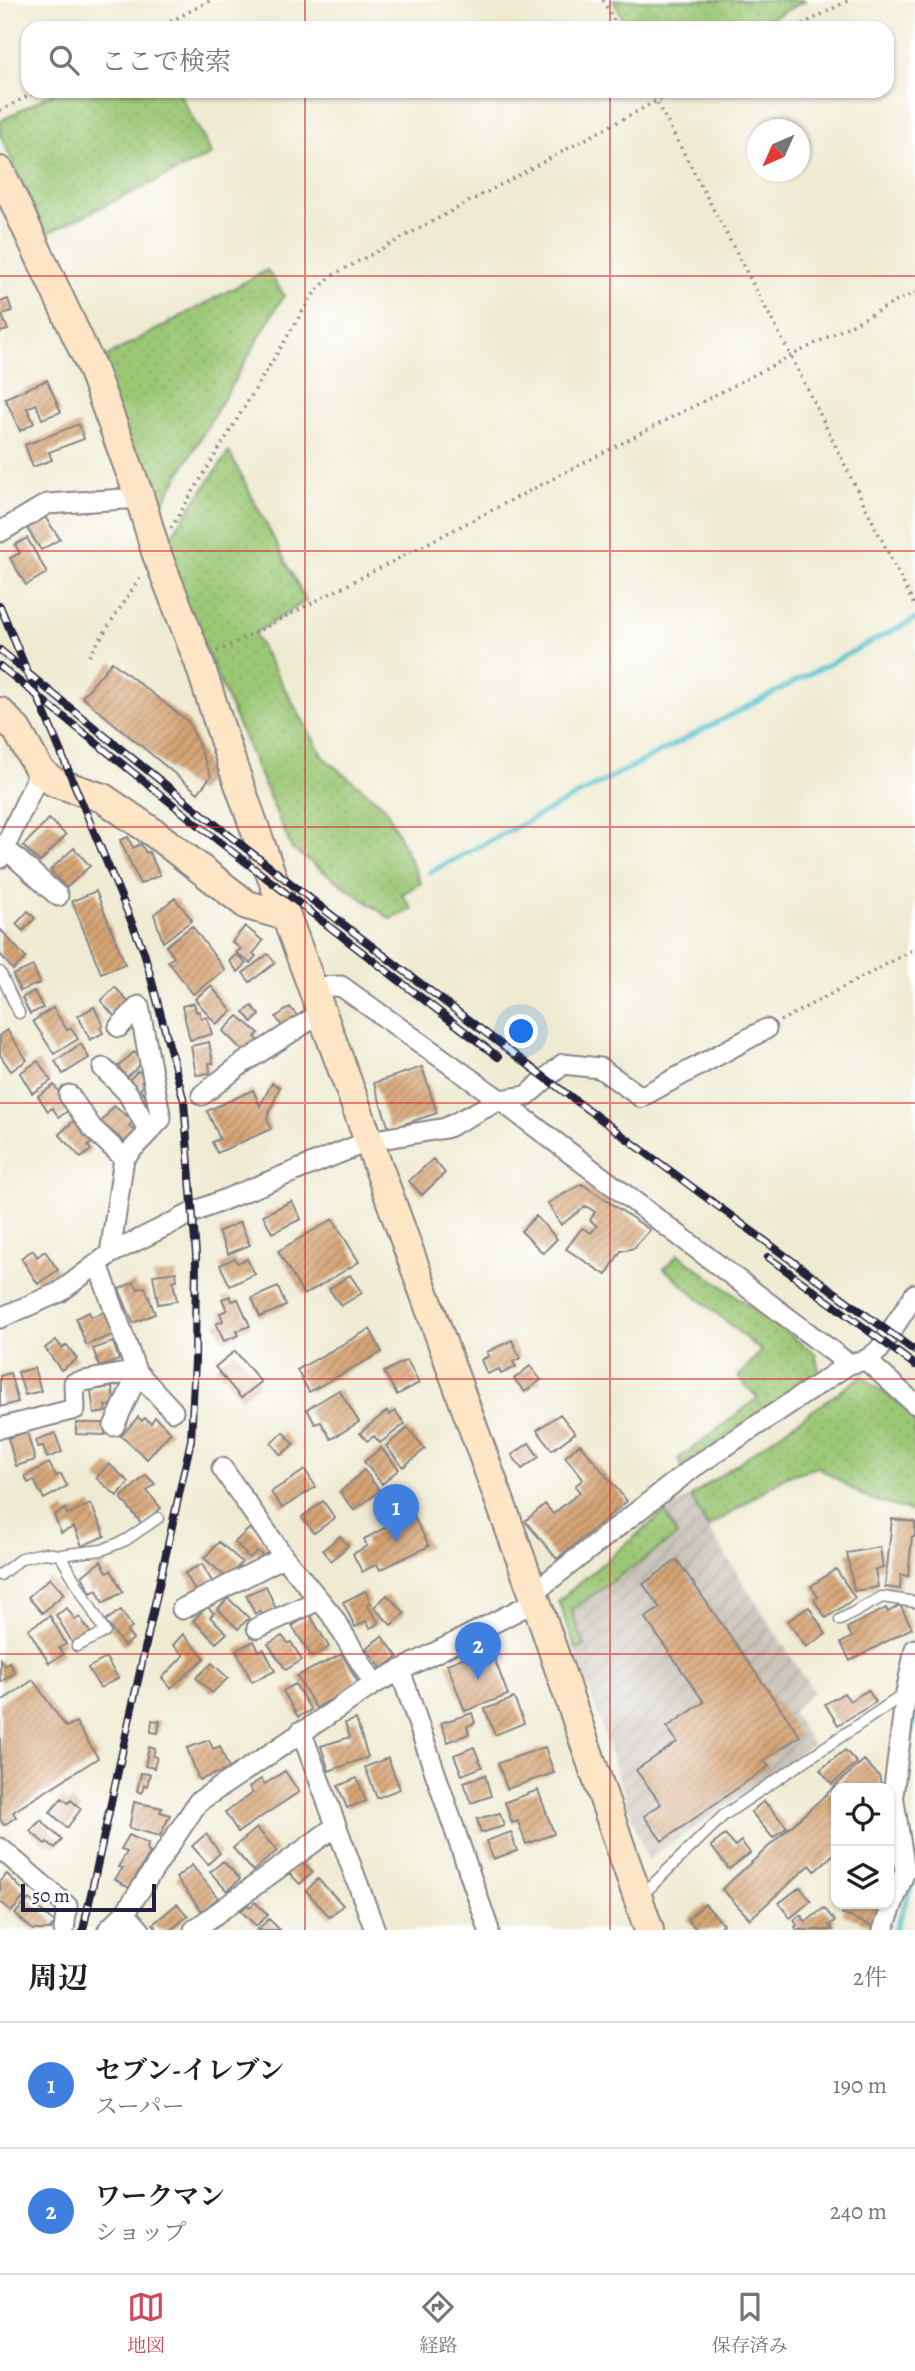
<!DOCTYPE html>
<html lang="ja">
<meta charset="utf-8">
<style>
:root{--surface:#fff;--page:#f6f6f6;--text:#222;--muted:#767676;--line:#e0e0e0;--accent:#d1495b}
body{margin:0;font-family:Alegreya,"Noto Serif JP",serif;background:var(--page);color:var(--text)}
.controls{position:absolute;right:21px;bottom:21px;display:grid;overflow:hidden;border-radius:14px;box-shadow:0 2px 5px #0004}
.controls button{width:63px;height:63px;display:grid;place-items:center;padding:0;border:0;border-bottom:2px solid var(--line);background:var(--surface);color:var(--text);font:35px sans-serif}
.compass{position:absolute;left:747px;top:119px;width:63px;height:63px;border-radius:50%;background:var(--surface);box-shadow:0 2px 5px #0004;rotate:225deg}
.scale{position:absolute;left:21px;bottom:18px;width:135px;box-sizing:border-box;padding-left:7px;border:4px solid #22223b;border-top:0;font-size:19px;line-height:24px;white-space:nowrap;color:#22223b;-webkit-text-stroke:5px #fff;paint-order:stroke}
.you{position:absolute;left:522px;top:1032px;width:24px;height:24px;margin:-18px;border:5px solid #fff;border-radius:50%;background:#1a73e8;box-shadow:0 0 0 10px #1a73e833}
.badge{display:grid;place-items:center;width:46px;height:46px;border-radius:50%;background:var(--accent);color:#fff;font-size:23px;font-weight:700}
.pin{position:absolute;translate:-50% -58px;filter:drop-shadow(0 2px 4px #0008)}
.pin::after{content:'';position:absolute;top:37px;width:24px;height:21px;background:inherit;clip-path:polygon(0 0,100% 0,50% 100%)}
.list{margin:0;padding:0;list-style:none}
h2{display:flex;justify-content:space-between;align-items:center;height:91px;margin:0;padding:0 28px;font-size:30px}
h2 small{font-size:23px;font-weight:400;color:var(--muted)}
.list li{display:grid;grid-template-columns:46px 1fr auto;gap:21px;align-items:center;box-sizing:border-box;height:126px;padding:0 28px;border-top:2px solid var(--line)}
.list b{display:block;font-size:26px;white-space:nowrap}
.list p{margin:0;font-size:23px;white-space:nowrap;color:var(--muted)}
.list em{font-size:23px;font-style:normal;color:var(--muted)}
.icon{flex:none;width:38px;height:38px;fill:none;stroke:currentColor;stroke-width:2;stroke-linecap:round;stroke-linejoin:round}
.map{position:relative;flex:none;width:915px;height:1930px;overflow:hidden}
.search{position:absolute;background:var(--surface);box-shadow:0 2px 5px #0004;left:21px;right:21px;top:21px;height:77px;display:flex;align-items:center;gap:18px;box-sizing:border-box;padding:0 24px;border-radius:21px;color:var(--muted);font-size:26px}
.sheet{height:343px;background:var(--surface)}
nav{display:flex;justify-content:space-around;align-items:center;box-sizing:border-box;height:98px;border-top:2px solid var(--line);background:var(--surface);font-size:19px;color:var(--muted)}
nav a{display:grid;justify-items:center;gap:4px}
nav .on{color:var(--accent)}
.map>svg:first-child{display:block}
</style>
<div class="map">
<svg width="915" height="1930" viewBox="0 0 915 1930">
<defs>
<pattern id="industrial-furrows" width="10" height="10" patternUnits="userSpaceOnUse" patternTransform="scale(1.75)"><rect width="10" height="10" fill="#c9c3b8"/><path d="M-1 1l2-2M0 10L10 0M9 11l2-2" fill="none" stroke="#aca79f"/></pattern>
<pattern id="grass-dots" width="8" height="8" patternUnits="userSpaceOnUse" patternTransform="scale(1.75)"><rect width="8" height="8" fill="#9bc774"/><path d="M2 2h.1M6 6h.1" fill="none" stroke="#85ab65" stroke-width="1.8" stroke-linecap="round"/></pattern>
<pattern id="building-hatch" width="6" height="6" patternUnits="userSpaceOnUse" patternTransform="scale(1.75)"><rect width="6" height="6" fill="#d6a475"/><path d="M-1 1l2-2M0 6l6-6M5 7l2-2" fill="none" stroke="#ad8561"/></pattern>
</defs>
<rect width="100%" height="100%" fill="#fff"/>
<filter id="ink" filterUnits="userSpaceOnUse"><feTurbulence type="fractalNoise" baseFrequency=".0143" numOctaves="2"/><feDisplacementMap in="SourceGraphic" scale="14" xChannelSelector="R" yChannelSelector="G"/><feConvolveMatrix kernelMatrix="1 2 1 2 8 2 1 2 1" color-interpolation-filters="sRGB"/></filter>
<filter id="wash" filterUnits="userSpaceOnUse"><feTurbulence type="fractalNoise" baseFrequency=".00686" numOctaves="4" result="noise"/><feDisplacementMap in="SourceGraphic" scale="28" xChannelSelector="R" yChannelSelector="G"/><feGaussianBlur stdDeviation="1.57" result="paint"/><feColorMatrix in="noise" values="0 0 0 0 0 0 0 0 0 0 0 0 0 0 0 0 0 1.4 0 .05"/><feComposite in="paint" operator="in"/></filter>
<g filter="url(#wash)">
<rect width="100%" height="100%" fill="#efebd3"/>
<path fill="url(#industrial-furrows)" d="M691,1496L708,1528L813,1691L792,1712L812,1744L647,1861L558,1601L665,1511Z"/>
<path fill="url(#grass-dots)" stroke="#5e7458" stroke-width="2" d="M613,0H804L805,1L752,28H628Z
M56,91H178L212,154L46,234L0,134V121Z
M267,270L284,295L158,511L98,361Z
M229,452L306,601L254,634L324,758L385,807L421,883L402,894L412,909L391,919L292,849L162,549Z
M678,1254L815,1353L820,1374L682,1467L678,1459L758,1398L738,1377L761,1351L664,1269Z
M862,1376L915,1416V1513L865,1497L818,1467L786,1476L708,1528L691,1496Z
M665,1511L677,1536L571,1610L585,1646L576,1649L558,1601Z"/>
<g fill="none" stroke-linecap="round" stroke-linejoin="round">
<path stroke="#56c3cd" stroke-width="5" d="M430,872L915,619
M909,1743L915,1715
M895,1930L913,1884L912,1874"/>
</g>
<g id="blocks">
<path fill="url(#building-hatch)" d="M8,299L12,311L2,315L8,330L0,332V302Z
M47,380L61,412L42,419L36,404L27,408L34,423L20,431L5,398Z
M79,424L84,439L49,452L52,460L33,467L25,445Z
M45,517L60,539L41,550L27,528Z
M27,538L47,573L26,585L10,558L20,553L15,545Z
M112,662L189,722L211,776L198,793L82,697Z
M49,819L66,835L40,862L23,846Z
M128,837L133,848L141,844L146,853L149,852L160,875L140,884L120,840Z
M74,848L90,866L66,888L50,870Z
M96,891L125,964L101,973L72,901Z
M175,898L192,920L163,942L154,914Z
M28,911L35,918L23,931L16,924Z
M192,926L225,970L193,994L168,961L174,957L166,946Z
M245,926L263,941L253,954L256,956L250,963L236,952L241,949L232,942Z
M0,929L26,958L13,970L0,954Z
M237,954L246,964L238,972L229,961Z
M268,954L275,963L250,982L243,973Z
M33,966L40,983L20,991L13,975Z
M211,986L232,1011L216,1024L195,999Z
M115,987L131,1005L116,1018L101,1001Z
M34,991L43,1008L30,1014L22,998Z
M194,1003L196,1012L199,1011L201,1019L207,1017L212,1034L190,1040L182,1006Z
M252,1006L260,1015L252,1022L244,1012Z
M94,1007L103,1025L100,1027L103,1033L90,1040L78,1016Z
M290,1007L298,1017L283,1028L276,1017Z
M53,1008L67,1030L71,1028L78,1039L54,1054L33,1021Z
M238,1016L259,1033L255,1037L259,1041L246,1054L223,1031Z
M7,1030L27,1060L11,1071L0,1055V1035Z
M209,1042L213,1063H209L210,1073L196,1075L191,1046Z
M81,1044L89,1058L63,1074L55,1061Z
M134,1052L143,1062L127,1077L118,1067Z
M38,1061L51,1081L32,1093L20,1073Z
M422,1067L437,1113L389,1129L374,1083Z
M138,1071L145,1078L141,1081L144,1085L140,1089L147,1096L142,1100L126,1083Z
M272,1083L280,1087L267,1118L271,1129L217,1153L212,1142L220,1139L207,1111L253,1090L260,1106Z
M54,1085L71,1109L59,1117L52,1108L48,1111L38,1096Z
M114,1106L133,1121L129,1126L137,1132L127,1144L101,1122Z
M76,1119L95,1140L88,1145L91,1150L81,1158L59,1134Z
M433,1159L445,1173L422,1195L409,1181Z
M582,1184L650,1230L634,1248L621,1251L606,1275L566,1249L582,1228L591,1233L597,1226L590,1220L595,1212L586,1206L561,1225L548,1203Z
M292,1201L301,1219L272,1233L263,1215Z
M536,1216L557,1239L543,1253L521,1231Z
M333,1219L359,1262L304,1295L278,1251Z
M240,1222L250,1245L228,1254L218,1232Z
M33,1250L37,1257L45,1251L58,1270L38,1284L21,1258Z
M235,1258L237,1263L247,1259L255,1274L230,1286L220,1265Z
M176,1272L177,1280L173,1281L177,1301L158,1304L153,1275Z
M350,1275L362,1293L341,1306L329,1289Z
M134,1282L138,1289L145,1287L155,1314L133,1323L119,1289Z
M278,1287L286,1306L260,1317L252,1298Z
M230,1296L232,1301L238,1299L250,1326L237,1331L239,1335L224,1341L216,1324L223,1321L220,1313L227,1310L222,1299Z
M107,1311L115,1334L86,1345L76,1318L89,1312L91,1317Z
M370,1329L382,1352L309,1392L297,1370Z
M56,1340L62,1348L67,1345L77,1359L61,1370L45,1348Z
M512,1340L520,1358L513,1362L516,1367L501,1374L499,1369L487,1374L481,1360L489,1356L487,1352Z
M113,1342L119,1360L100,1367L93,1349Z
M235,1351L261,1382L241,1398L215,1367Z
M407,1360L419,1383L397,1395L384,1372Z
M530,1366L541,1380L525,1392L514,1379Z
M34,1368L41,1391L25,1395L18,1372Z
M10,1373L18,1402L0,1407V1376Z
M112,1387L115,1405L105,1406L106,1412L94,1414L91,1390Z
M339,1390L359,1422L331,1439L321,1422L315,1424L307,1409Z
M387,1411L390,1415L395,1411L405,1424L380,1443L374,1436L367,1441L360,1433Z
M560,1414L575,1433L552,1450L537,1430Z
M138,1417L142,1421L145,1418L151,1423L155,1417L171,1432L147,1459L121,1436Z
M76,1423H105V1435L76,1434Z
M408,1428L425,1449L403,1467L386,1446Z
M27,1432L35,1460L16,1466L8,1438Z
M283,1432L294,1444L281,1455L271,1443Z
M55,1433L62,1452L47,1458L43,1446L38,1447L36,1440Z
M529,1443L539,1457L522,1469L512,1455Z
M580,1444L627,1501L557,1559L525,1521L545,1504L553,1514L580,1492L575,1486L583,1479L565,1457Z
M381,1448L399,1469L382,1484L364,1462Z
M49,1463L56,1476L61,1474L67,1486L44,1499L34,1480L28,1483L25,1476Z
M109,1464L129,1482L117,1496L96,1478Z
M305,1470L316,1487L282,1508L271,1492Z
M364,1470L380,1491L354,1510L340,1492Z
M146,1475L155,1484L147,1491L161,1508L142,1524L121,1498Z
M323,1501L335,1518L314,1533L302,1517Z
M91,1504L105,1536L82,1546L74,1527L61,1533L54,1515L65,1509L67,1514Z
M412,1513L429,1546L380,1570L377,1564L362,1572L353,1554L367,1546L364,1539Z
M892,1519L915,1522V1537H912L908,1576L901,1575L900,1589L885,1587Z
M250,1528L271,1551L264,1557L257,1551L249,1558L235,1542Z
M340,1536L348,1546L331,1561L323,1550Z
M219,1542L242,1562L228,1579L204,1558Z
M880,1547L883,1568L875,1569L878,1587L854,1591L847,1553Z
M677,1560L800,1736L763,1761L769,1766L662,1841L644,1816L661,1804L636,1770L677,1742L667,1727L704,1702L645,1618L660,1608L643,1584Z
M101,1561L107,1572L111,1570L123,1592L103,1603L97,1590L91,1593L82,1576Z
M202,1564L214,1585L197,1594L185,1573Z
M836,1569L855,1598L826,1618L814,1600L818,1597L811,1586Z
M50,1578L64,1594L42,1613L28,1597Z
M266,1586L276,1609L262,1615L260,1610L255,1614L246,1595Z
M365,1591L371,1603L367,1605L379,1623L370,1628L366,1621L355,1627L343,1602Z
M387,1595L405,1613L391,1625L374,1607Z
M228,1598L249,1618L238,1629L218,1609Z
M900,1605L912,1628L850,1661L841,1643L852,1637L847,1628L886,1608L888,1612Z
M207,1607L214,1613L210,1617L227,1633L216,1643L193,1620Z
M809,1607L826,1634L806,1647L788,1621Z
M67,1608L75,1620L80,1617L91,1634L73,1644L56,1615Z
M121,1610L132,1627L127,1632L133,1639L124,1646L105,1621Z
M310,1615L329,1647L312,1657L292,1626Z
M50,1616L66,1644L59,1648L64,1654L49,1663L28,1629Z
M183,1634L205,1658L171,1688L162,1678L184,1655L173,1645Z
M282,1636L288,1643L291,1642L302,1660L286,1670L268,1644Z
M382,1636L398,1657L382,1669L366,1648Z
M254,1641L259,1651L264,1649L275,1671L252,1682L236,1650Z
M490,1647L508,1695L465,1711L447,1664Z
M342,1654L358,1683L316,1708L297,1676Z
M106,1658L118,1678L100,1688L88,1668Z
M0,1659L4,1665L9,1662L15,1673L0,1682Z
M212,1663L228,1678L212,1693L196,1678Z
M33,1680L66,1727L76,1722L98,1758L13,1812L16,1817L4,1825L0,1819V1702Z
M295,1684L311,1710L298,1717L283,1691Z
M868,1690L876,1702L838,1725L825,1704L844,1693L850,1701Z
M514,1698L524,1723L495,1735L485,1709Z
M472,1713L475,1723L467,1726L469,1734L448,1742L441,1723Z
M356,1719L368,1757L329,1771L321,1746L350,1737L345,1723Z
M152,1720L160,1721L158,1733L151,1732Z
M209,1740L213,1749L220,1746L229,1769L199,1780L187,1748Z
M149,1747L155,1749L153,1756L157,1757L154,1768L145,1766Z
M474,1747L482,1767L462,1775L454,1755Z
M545,1747L554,1773L507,1789L498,1763Z
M845,1750L857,1763L832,1784L820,1770Z
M388,1758L400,1789L377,1798L365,1767Z
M864,1760L879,1776L882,1788H836V1852L815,1871L810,1865L750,1919L722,1889Z
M285,1771L299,1792L238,1832L225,1812L253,1793L249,1787L261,1779L265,1784Z
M141,1773L150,1774L147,1786L144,1785L142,1793L137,1791Z
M485,1775L491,1796L471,1803L464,1782Z
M357,1778L366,1801L347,1808L338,1786Z
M538,1790L554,1834L526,1844L518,1821L512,1823L505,1802Z
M62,1798L68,1803L71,1800L81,1809L67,1828L50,1812Z
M764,1801L787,1827L773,1838L751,1812Z
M134,1802L162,1808L160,1812L170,1815L160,1836L129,1828Z
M500,1813L504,1826L481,1833L477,1819Z
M41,1820L62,1840L55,1848L47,1842L45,1844L30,1831Z
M257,1828L277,1851L253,1871L233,1848Z
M511,1832L517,1851L493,1859L486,1841Z
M206,1834L220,1853L208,1864L192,1846Z
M129,1835L148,1844L147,1850L150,1853L129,1888L115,1879L123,1868L118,1867L127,1852L121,1849Z
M725,1835L735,1846L741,1841L750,1853L729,1869L711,1846Z
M223,1861L240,1879L227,1891L210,1872Z
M301,1861L313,1872L300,1884L289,1873Z
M192,1865L218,1898L202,1911L176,1878Z
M7,1874L27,1894L11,1912L0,1901V1881Z
M318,1879L343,1905L330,1917L306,1891Z
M800,1887L811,1901L790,1918L779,1903Z
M29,1899L55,1923L50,1929L52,1930H33L15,1914Z
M255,1902L268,1915L256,1926L241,1911L247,1905L251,1907Z
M177,1904L188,1916L171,1930H158L153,1924Z
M705,1904L723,1924L716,1930H697L687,1919Z
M846,1904H883L874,1927L842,1914Z
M824,1908L835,1921L829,1925L833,1930H797L795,1927L797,1925L794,1920L800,1915L806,1922Z
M269,1919L280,1930H257Z"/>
</g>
</g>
<g filter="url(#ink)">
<use href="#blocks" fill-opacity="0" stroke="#888687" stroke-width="2"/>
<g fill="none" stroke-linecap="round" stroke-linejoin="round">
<defs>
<path id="lane" d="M0,972L19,1013
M60,1555L105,1632L77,1646
M0,1575L22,1558L44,1553L60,1555L102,1550L126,1540L158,1518
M840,1620L882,1597L915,1602
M641,1896L724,1815L906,1693"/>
<path id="street" d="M0,532L47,504L140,498
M5,848L58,896
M0,858L40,771
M312,987L341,986L500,1100L849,1364
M103,1068L127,1092L149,1131
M69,1095L92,1128L124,1158
M202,1095L243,1063L321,1013
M110,1254L124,1158L161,1119L139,1006L119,1027
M98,1264L136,1371L173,1411
M0,1318L60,1292L110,1254L194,1212L369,1141L446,1128L500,1100L526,1096L563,1064L600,1068L641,1097L766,1029
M866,1360L915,1404
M114,1426L138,1373
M0,1428L75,1409L74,1383L136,1371
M222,1468L284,1557L331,1614L374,1684
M533,1593L694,1467L849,1364L866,1360L879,1350L915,1294
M182,1609L284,1557
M257,1628L319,1600
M400,1670L489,1930
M301,1731L375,1930
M0,1848L67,1906L64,1930
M125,1913L140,1930
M108,1930L125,1913L198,1802L374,1684L536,1601
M194,1930L336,1826
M883,1930L905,1871L893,1795L906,1693L915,1649"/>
<path id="secondary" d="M0,171L91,366L140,498L156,552L199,662L233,767L286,916L369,1141L536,1601L649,1930
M0,712L17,730L40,771L54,782L103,798L154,833L247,905L286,916"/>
</defs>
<use href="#lane" stroke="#888687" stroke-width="13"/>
<use href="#street" stroke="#888687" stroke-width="23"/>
<use href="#secondary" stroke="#888687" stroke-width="32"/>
<path stroke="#888687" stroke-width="3.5" stroke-dasharray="2 5" stroke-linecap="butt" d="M603,0L618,28
M158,28L211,0
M796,28L849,0
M651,91L791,356L915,607
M0,111L37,91
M171,528L312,296L331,276L675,91
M217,652L915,292
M89,656L141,576
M780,1021L915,949"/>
<use href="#lane" stroke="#fff" stroke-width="10"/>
<use href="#street" stroke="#fff" stroke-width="19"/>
<use href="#secondary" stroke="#fde5c5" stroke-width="28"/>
<defs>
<path id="rail" d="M0,606L144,952L184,1101L196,1255L195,1360L191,1440L83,1930
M0,650C296,896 605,1124 915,1351
M0,666L221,843L498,1057
M768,1257L915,1365"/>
</defs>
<use href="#rail" stroke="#22223b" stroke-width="8"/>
<use href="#rail" stroke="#fff" stroke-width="5" stroke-dasharray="16" stroke-linecap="butt"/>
</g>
</g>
<path fill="none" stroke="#d62828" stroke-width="2" stroke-opacity="0.55" d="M305,0V28M610,0V28M305,91V1930M610,91V1930M0,276H915M0,551H915M0,827H915M0,1103H915M0,1379H915M0,1654H915"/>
</svg>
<div class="controls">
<button><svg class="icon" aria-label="locate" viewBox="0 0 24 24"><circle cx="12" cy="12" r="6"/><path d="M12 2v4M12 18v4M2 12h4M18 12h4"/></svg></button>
<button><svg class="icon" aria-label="layers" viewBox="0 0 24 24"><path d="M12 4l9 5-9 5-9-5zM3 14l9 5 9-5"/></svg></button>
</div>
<svg class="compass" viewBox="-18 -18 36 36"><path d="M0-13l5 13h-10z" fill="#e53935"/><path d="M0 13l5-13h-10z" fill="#767676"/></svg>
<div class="scale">50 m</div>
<div class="you"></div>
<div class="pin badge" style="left:396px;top:1542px;background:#3f7fe0">1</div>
<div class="pin badge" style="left:478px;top:1680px;background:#3f7fe0">2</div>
<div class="search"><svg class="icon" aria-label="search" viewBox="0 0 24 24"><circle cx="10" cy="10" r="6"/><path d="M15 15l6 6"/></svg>ここで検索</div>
</div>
<section class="sheet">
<h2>周辺<small>2件</small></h2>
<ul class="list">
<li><span class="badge" style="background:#3f7fe0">1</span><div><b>セブン-イレブン</b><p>スーパー</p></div><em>190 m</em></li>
<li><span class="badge" style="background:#3f7fe0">2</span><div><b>ワークマン</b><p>ショップ</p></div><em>240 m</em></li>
</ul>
</section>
<nav>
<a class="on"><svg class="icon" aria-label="map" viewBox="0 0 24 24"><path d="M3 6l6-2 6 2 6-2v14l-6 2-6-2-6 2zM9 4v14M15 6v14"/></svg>地図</a>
<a><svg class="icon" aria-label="directions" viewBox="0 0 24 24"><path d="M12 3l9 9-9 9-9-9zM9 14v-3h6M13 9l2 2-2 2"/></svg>経路</a>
<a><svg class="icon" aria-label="saved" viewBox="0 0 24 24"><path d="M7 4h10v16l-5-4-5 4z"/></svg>保存済み</a>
</nav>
